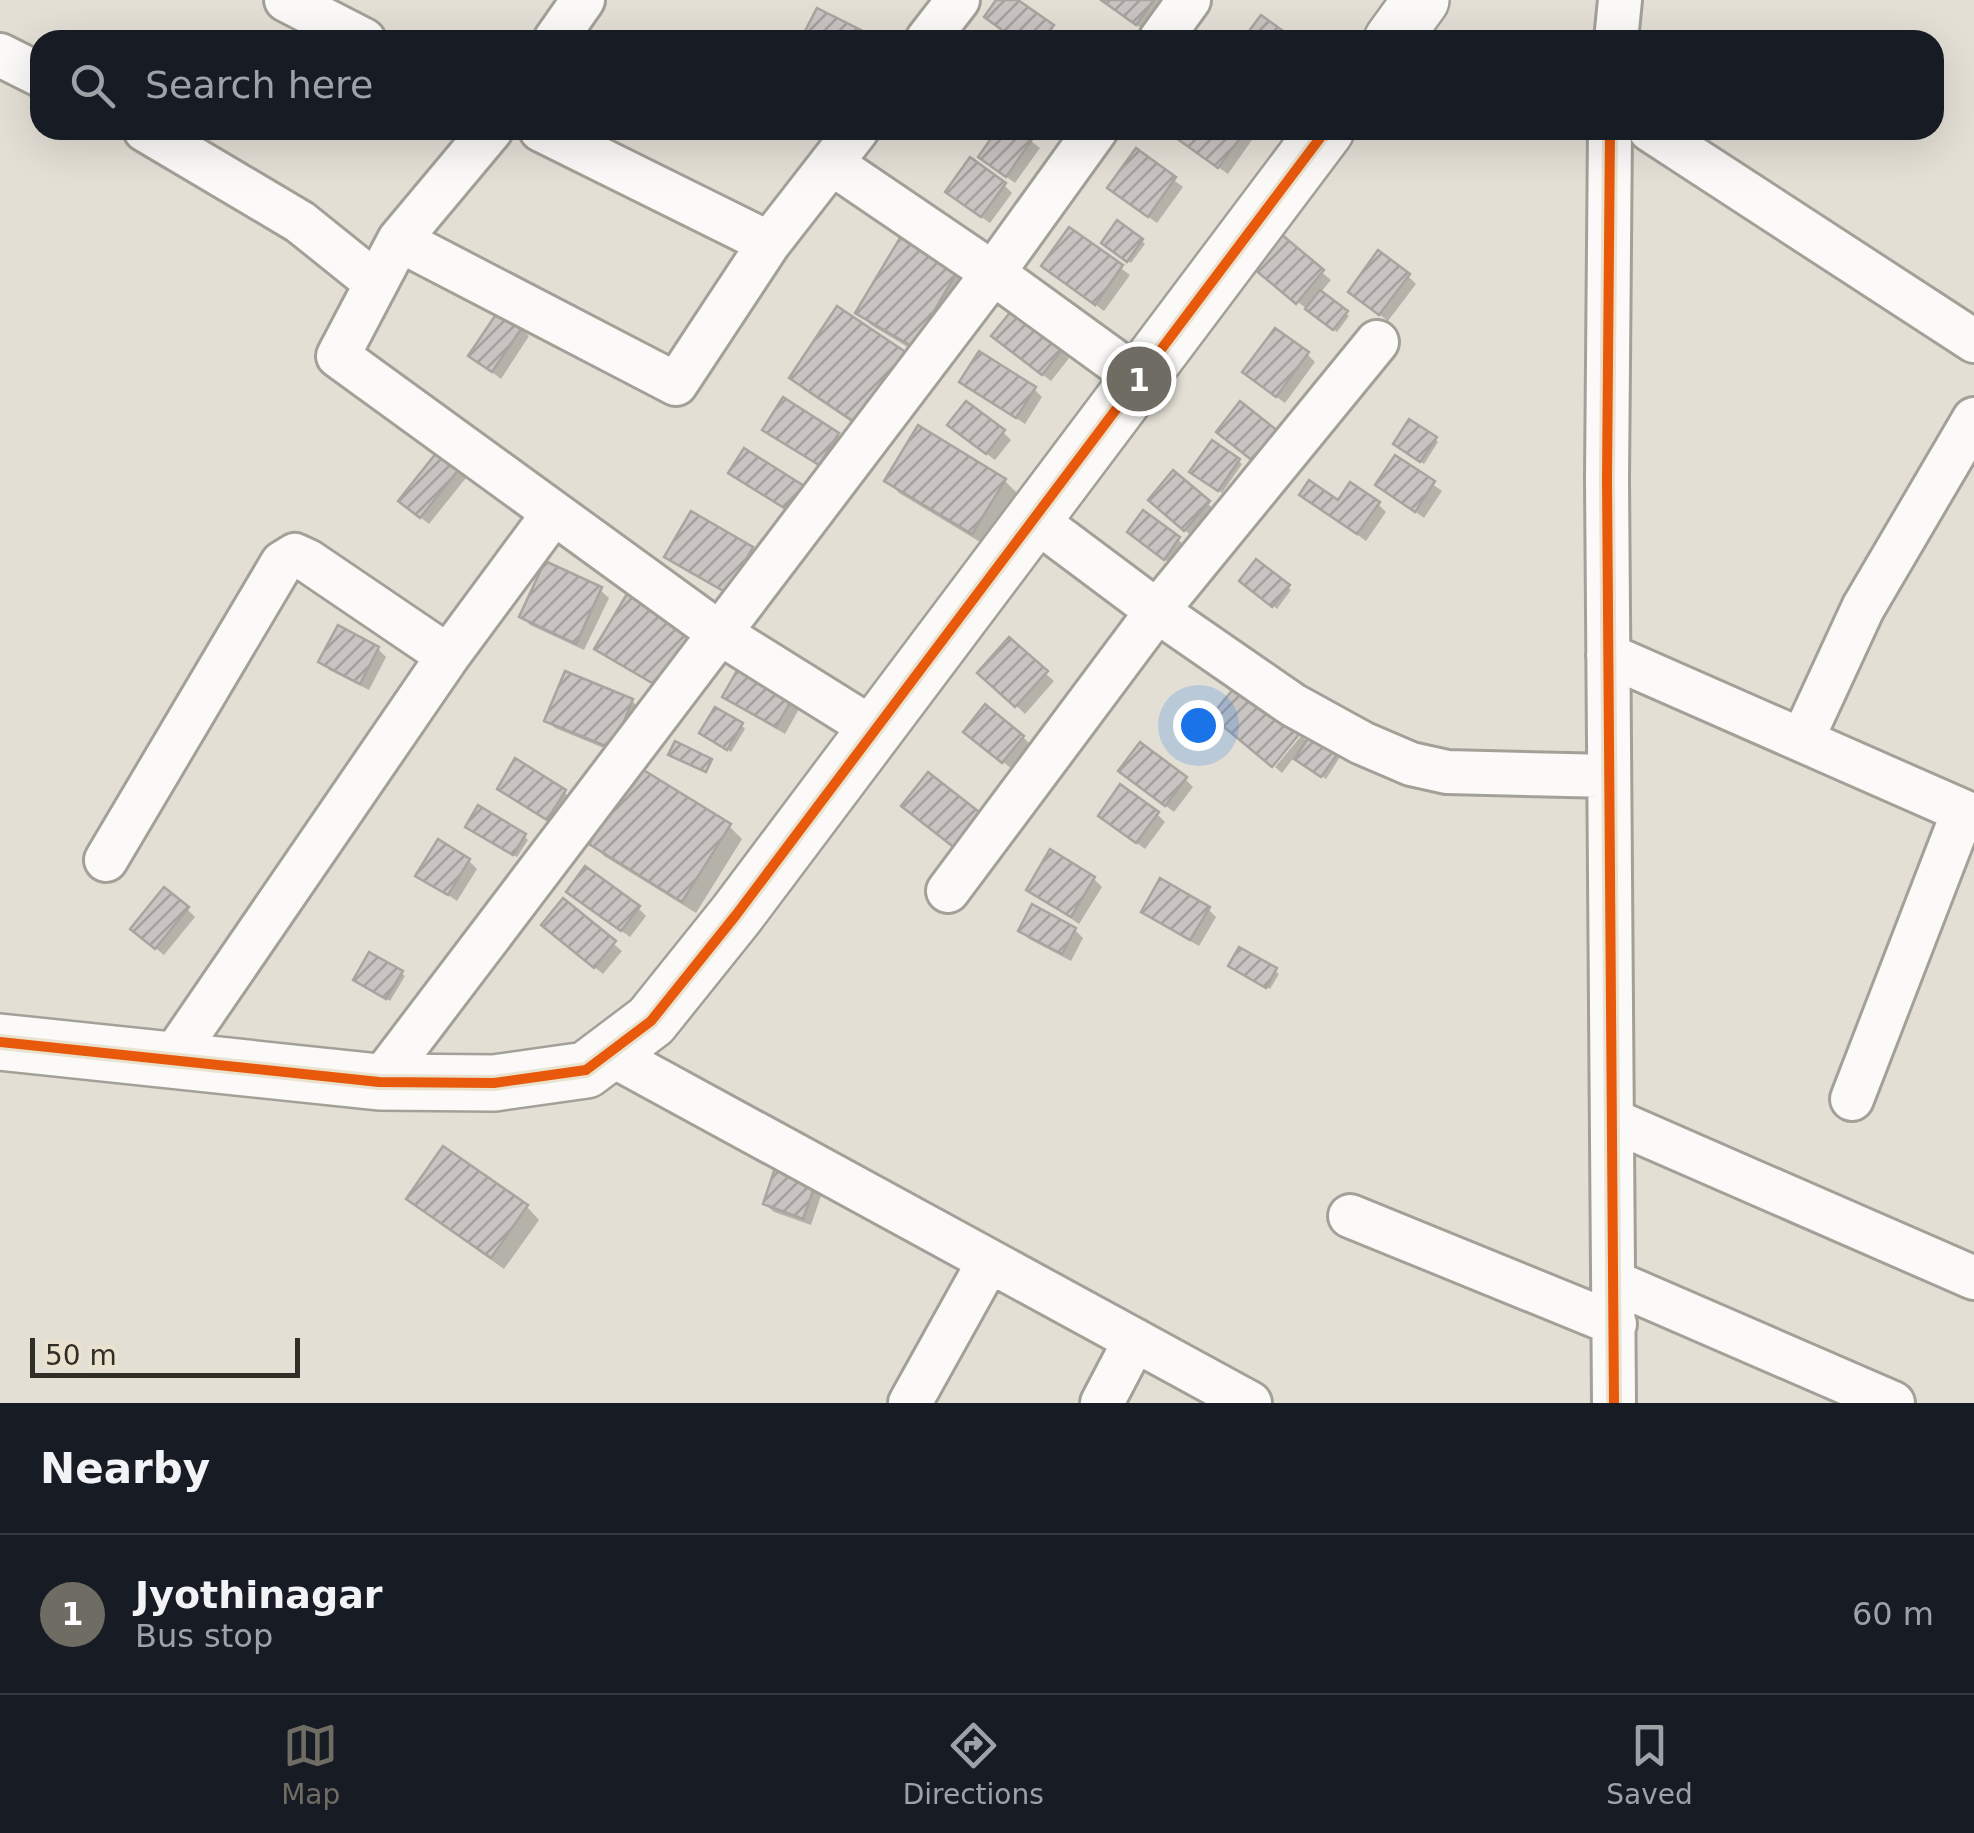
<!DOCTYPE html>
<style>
:root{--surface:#171b24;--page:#242831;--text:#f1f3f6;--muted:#9ea1a6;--line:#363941;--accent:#6f6c64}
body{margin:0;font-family:"DejaVu Sans",sans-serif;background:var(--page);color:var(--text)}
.scale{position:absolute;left:30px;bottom:25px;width:270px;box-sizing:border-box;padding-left:10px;border:5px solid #302e27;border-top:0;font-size:28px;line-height:35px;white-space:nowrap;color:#302e27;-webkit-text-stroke:8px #e9e2cf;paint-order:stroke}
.you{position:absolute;left:1198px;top:725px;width:35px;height:35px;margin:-25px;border:8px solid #fff;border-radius:50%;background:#1a73e8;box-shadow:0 0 0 15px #1a73e833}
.badge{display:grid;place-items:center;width:65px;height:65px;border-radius:50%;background:var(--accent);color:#fff;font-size:32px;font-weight:700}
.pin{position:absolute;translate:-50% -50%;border:5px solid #fff;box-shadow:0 2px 10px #0006}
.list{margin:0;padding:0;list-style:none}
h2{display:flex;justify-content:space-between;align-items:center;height:130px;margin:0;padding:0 40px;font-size:42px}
h2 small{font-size:32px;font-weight:400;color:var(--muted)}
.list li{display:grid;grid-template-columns:65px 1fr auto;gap:30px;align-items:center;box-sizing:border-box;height:160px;padding:0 40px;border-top:2px solid var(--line)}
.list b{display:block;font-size:38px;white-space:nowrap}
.list p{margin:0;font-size:32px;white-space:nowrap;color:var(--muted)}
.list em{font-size:32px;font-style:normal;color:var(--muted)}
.icon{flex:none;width:55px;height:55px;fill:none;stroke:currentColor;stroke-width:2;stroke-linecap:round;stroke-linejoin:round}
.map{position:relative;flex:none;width:1974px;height:1403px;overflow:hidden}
.search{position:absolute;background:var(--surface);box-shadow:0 10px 40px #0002;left:30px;right:30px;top:30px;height:110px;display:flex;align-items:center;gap:25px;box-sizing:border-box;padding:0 35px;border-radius:30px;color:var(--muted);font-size:38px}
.sheet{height:290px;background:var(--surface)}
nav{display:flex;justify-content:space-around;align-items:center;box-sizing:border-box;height:140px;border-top:2px solid var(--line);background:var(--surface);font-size:28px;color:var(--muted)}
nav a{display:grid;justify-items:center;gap:5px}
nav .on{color:var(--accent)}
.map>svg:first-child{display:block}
</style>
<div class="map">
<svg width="1974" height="1403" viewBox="0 0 1974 1403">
<defs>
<pattern id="building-hatch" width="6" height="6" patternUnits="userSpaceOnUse" patternTransform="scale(2.5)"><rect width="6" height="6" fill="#c9c4c1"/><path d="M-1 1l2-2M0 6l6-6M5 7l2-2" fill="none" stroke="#a4a09d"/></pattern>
</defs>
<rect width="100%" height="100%" fill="#e3dfd5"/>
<path fill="#0003" d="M999,0H1013L1060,35L1057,40H1017Z
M1102,0H1168L1145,31Z
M1000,130H1017L1040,148L1015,183L990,165Z
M1166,130H1259L1228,174Z
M1136,152L1183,187L1157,223L1119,196Z
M1004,185L1012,193L990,223L956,199Z
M907,231L971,281L926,358L871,325L858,312Z
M1070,231L1130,275L1104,311L1044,266Z
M1281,238L1331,280L1320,293L1349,316L1337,332L1264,276Z
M1142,241L1145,244L1131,263L1108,246Z
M1408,276L1416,284L1388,321L1359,299Z
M1017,307L1074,352L1051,381L1002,344Z
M838,310L875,438L804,390L792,378Z
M521,328L529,336L501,379L471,356Z
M1307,354L1315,362L1285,403L1253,380Z
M962,382L1034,389L1042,397L1025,424Z
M765,430L838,435L846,443L828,471Z
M1003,432L1011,440L995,460L959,433Z
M1435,439L1438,442L1424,464L1399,447Z
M1396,458L1442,491L1424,518L1378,485Z
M1238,461L1242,464L1222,493L1196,475Z
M461,466L469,474L429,524L410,509Z
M731,473L819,501L806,523Z
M1174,474L1216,511L1194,538L1159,508Z
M887,480L1005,481L1017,493L985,545L899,493Z
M1302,494L1339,504H1378L1386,512L1366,541Z
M1144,514L1182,543L1168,562L1134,535Z
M752,549L760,557L735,599L675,564L667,556Z
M1256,562L1291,590L1277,609L1242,581Z
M600,590L609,598L584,650L530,625L522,617Z
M628,597L698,642L668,693L606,657L598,649Z
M1009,641L1054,681L1025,714L981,673Z
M378,649L386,657L369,690L329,670L321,661Z
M725,696L803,702L785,734L733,704Z
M632,701L640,709L621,755L555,728L547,720Z
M741,725L745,729L731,752L705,736Z
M1301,736L1309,743L1340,757L1326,779L1295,756L1282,773L1275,767Z
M1023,737L1031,745L1012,769L975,740Z
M1130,779H1185L1193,787L1174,812Z
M500,789L564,792L572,800L556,827Z
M1157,814L1165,822L1145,849L1109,823Z
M729,826L742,839L696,913L604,856L592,843Z
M472,830L524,836L528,840L517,857Z
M469,861L477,869L457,901L418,875Z
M1094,879L1102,887L1079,924L1029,889Z
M577,899L638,908L646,916L630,937Z
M563,902L622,951L603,974L552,933Z
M187,909L195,917L164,955L142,937Z
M1208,909L1216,917L1199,946L1152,919L1144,911Z
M1075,930L1083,938L1071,961L1029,939L1021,931Z
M1240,950L1279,974L1270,989L1234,969Z
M401,973L405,976L390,1001L360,983Z
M815,1182L823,1190L811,1225L774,1212L765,1204Z
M409,1199L527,1207L539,1220L504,1269L422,1211Z"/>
<path fill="url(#building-hatch)" stroke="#a9a4a0" stroke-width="2.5" d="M996,0H1018L1054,25L1043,40H1016L984,17Z
M1101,0H1154L1136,25Z
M817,8L865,32L861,40H812L803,35Z
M1261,15L1286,33L1281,40L1243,39Z
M997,130H1022L1033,138L1006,177L978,157Z
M1165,130H1246L1218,168Z
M1136,148L1176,177L1148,217L1107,188Z
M970,157L1006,183L981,217L945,192Z
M1117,220L1143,239L1127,262L1101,243Z
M1069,227L1123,265L1095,305L1041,266Z
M906,228L960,267L913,347L855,313Z
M1281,234L1324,270L1296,304L1253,268Z
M1378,250L1410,274L1379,315L1348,292Z
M1320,290L1348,311L1333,330L1305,309Z
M1017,304L1068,342L1042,375L991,336Z
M837,306L910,355L862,427L789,378Z
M499,310L523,326L492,372L468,356Z
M1275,328L1309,352L1276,397L1242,372Z
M979,351L1036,387L1016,418L959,382Z
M783,397L839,433L819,465L762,430Z
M966,401L1005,430L986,454L947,425Z
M1240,401L1283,435L1258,465L1216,432Z
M1409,419L1437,437L1420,462L1393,444Z
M918,425L1006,479L972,534L884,481Z
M1212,440L1240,459L1218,491L1189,472Z
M441,447L463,464L420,518L398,501Z
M744,448L812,491L797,516L728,473Z
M1395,455L1435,481L1415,512L1375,485Z
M1173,470L1210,501L1184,531L1148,500Z
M1309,480L1338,500L1350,482L1380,502L1357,534L1299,495Z
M1143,510L1180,537L1164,560L1127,532Z
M691,511L753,547L727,593L664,557Z
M1256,559L1290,585L1272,607L1239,581Z
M545,561L602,587L576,644L519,617Z
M627,594L691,632L659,687L594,649Z
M338,625L379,647L360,684L318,662Z
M1009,637L1048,671L1015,707L977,673Z
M742,662L796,692L776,727L722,697Z
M565,671L633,699L613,749L544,721Z
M1240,681L1301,732L1272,767L1211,716Z
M985,704L1024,736L1002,763L963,732Z
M715,707L743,723L727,750L699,733Z
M1312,733L1339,752L1321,777L1294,759Z
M675,741L712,759L706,772L668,755Z
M1140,742L1187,777L1165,806L1118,771Z
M515,758L566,790L547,820L497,789Z
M637,766L731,824L682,902L589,844Z
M928,772L983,815L956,849L901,806Z
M1120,784L1159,812L1136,843L1098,816Z
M478,805L526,834L513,855L465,827Z
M438,839L470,859L448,895L415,876Z
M1050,849L1095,877L1071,917L1026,890Z
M585,866L640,906L621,931L566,892Z
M1160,878L1210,907L1190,940L1141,912Z
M164,887L189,907L155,949L130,929Z
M563,898L616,941L594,968L541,925Z
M1032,904L1076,928L1062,954L1018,931Z
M1239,947L1277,968L1266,988L1228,966Z
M369,952L403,971L386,999L353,980Z
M443,1146L528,1205L491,1258L406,1199Z
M776,1165L817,1180L803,1219L763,1204Z"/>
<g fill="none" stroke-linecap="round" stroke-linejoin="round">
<defs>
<path id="street" d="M286,0L364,40
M555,40L583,0
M927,40L958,0
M1160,40L1189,0
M1616,40L1620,0
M0,55L40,75
M145,130L300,222L376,283
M491,130L399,240L338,356L718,632L875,730
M541,130L769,243
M1610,130L1607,479L1614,1403
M1650,130L1974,341
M831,163L993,273L1139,379
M399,240L676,384L769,243L857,130
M1034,519L1157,611L1293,705L1362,743L1411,764L1447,772L1609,776
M1608,655L1974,816
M1802,740L1863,608L1974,419
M106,860L282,563L295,555L308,561L448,656
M948,891L1157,611L1377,342
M608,1053L1250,1403
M171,1060L448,656L553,514
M379,1082L993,273L1096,130
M1852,1099L1963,812
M1612,1120L1974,1278
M1350,1216L1615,1324
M1614,1282L1893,1403
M910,1403L989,1261
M1102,1403L1135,1340"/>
<path id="secondary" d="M1392,40L1421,0
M0,1042L379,1082L494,1083L586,1070L651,1021L736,915L1326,130"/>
</defs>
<use href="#street" stroke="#a3a098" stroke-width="48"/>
<use href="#secondary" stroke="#a3a098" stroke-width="60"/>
<use href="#street" stroke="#fbfaf9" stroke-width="42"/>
<use href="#secondary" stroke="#fbfaf9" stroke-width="55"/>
<defs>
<path id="cycleway" d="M1610,130L1607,479L1614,1403
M0,1042L379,1082L494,1083L586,1070L651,1021L736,915L1326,130"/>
</defs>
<use href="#cycleway" stroke="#e9e2cf" stroke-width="16"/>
<use href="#cycleway" stroke="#e8590c" stroke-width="10"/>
</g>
</svg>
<div class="scale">50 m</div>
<div class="you"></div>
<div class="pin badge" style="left:1139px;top:379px">1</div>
<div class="search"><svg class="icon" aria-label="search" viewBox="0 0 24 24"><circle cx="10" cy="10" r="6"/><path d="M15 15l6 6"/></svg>Search here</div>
</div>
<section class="sheet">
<h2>Nearby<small></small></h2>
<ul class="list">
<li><span class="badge">1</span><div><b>Jyothinagar</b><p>Bus stop</p></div><em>60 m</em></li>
</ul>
</section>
<nav>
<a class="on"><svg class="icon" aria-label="map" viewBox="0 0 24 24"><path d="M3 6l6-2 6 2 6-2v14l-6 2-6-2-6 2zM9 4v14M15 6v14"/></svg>Map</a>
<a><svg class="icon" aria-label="directions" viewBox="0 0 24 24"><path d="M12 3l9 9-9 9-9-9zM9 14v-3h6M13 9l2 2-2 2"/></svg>Directions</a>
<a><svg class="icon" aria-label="saved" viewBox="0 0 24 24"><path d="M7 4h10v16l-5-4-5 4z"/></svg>Saved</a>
</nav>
